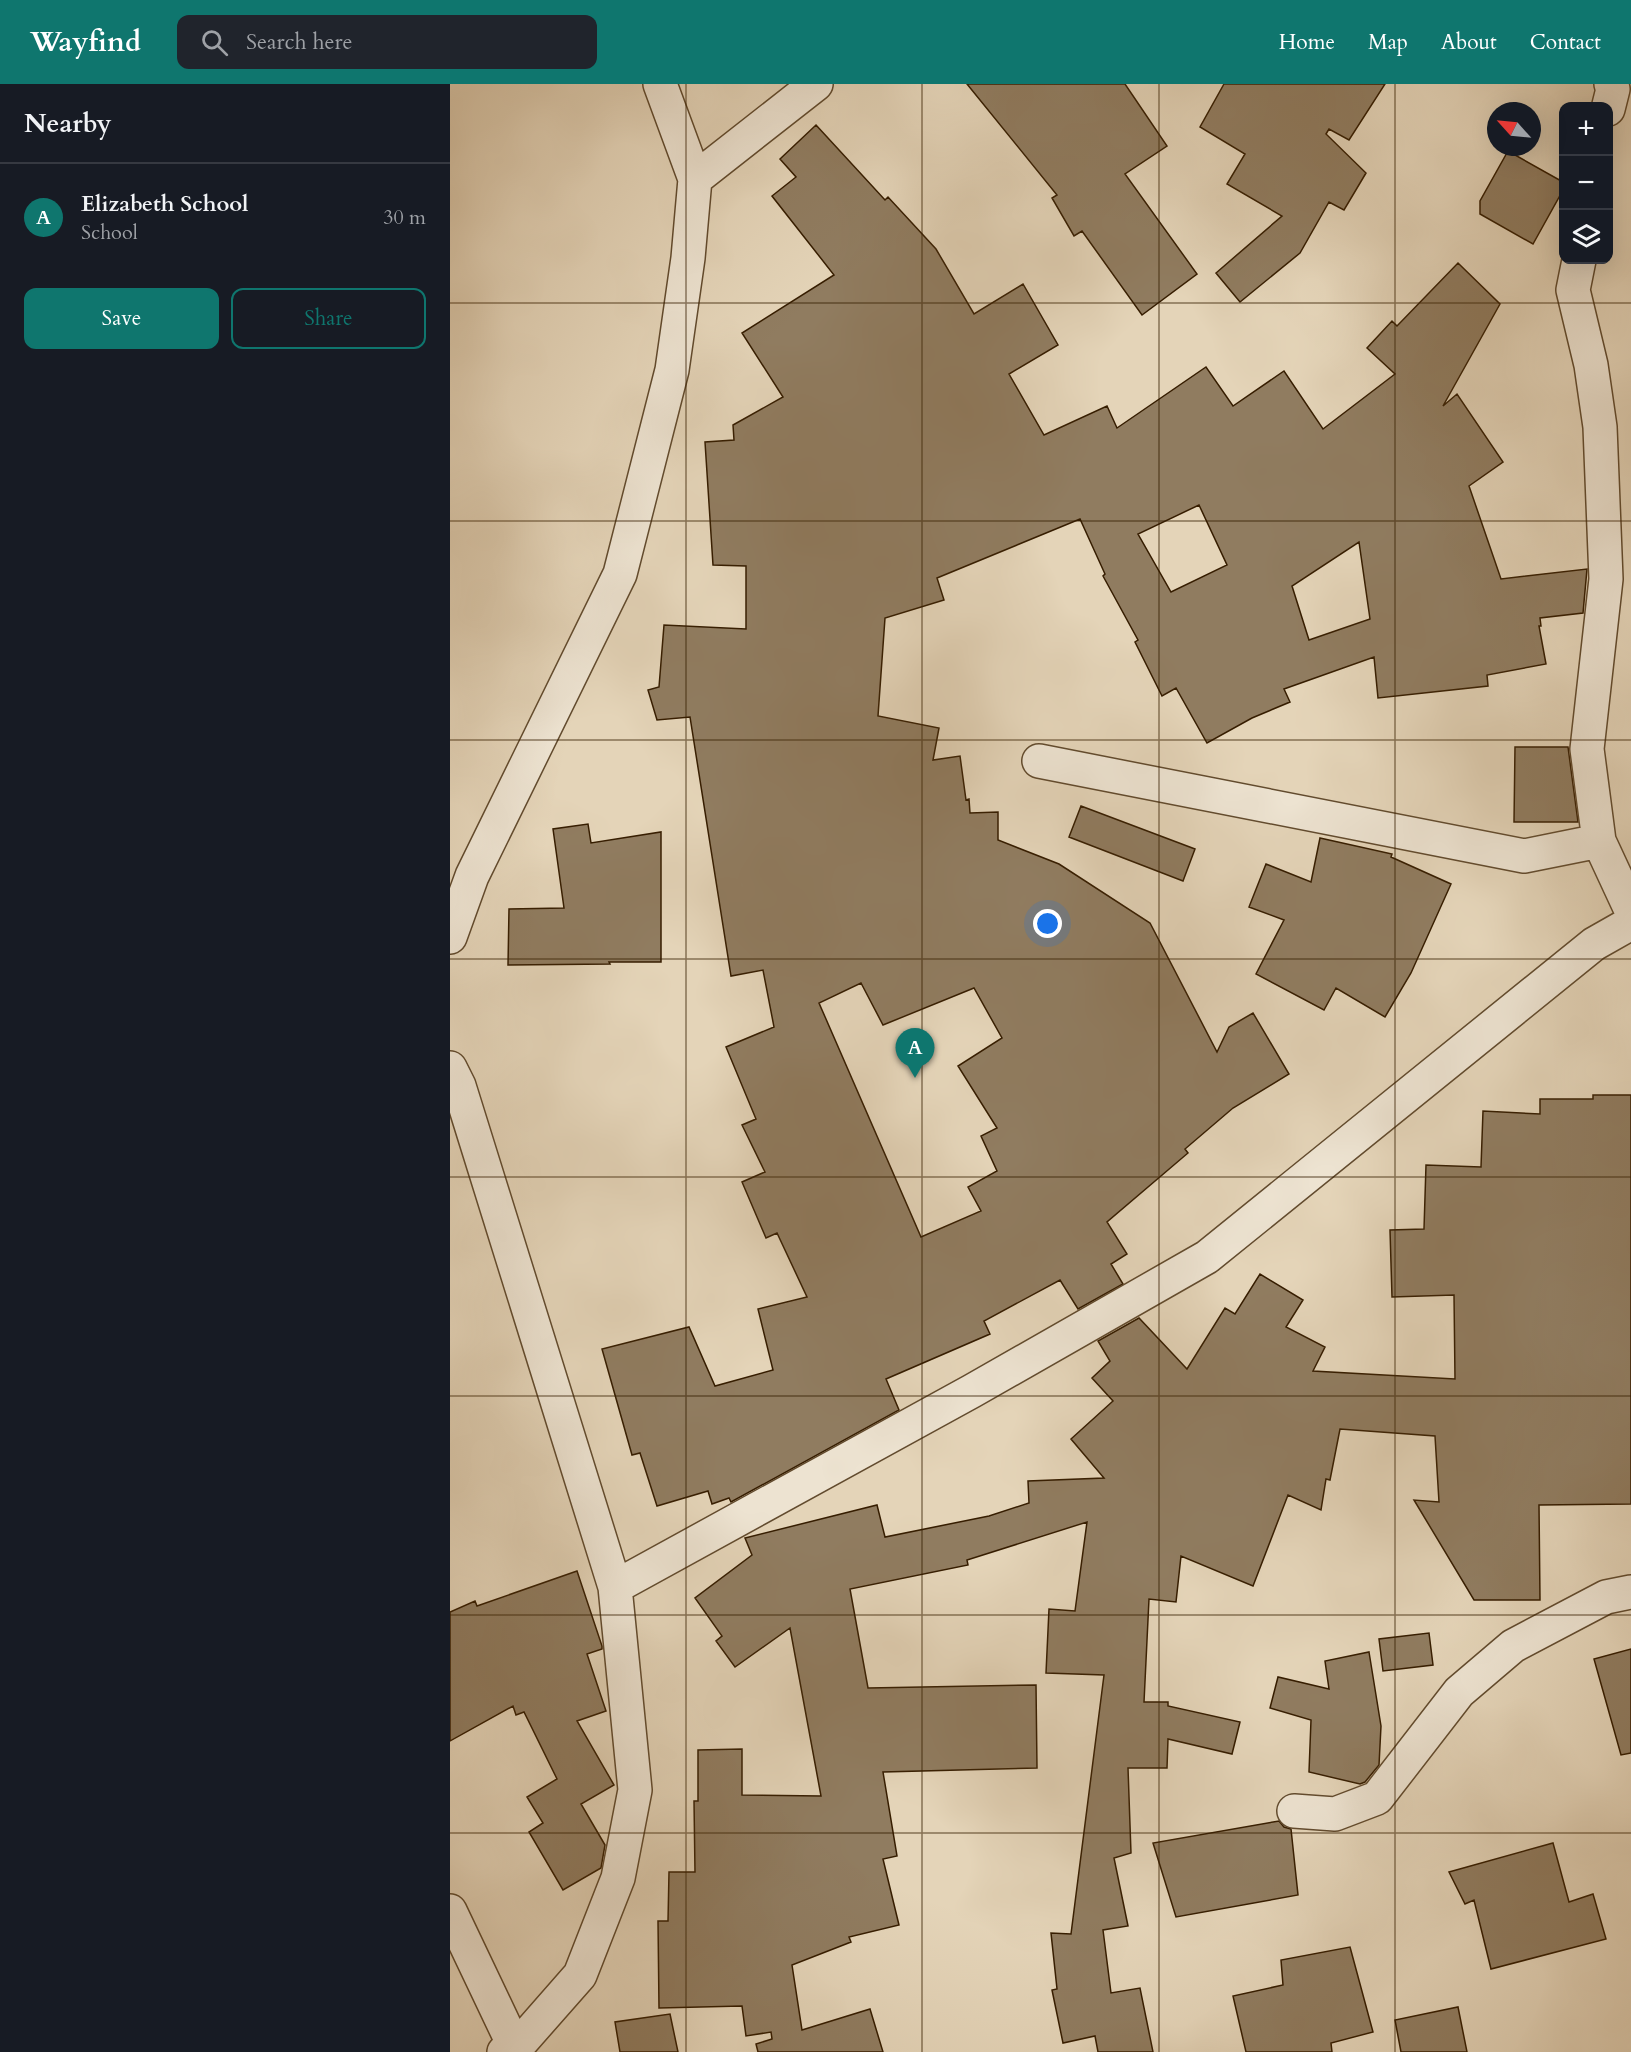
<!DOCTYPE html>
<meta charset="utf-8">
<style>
:root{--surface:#171b24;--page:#20242c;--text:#f1f3f6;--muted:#9ea1a6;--line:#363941;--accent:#0f766e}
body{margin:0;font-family:Cardo,serif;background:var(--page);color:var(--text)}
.controls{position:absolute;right:18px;top:18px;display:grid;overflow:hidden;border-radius:12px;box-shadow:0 6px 24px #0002}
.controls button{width:54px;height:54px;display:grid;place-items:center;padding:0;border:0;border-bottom:2px solid var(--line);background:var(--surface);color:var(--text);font:30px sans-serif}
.compass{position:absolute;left:1037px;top:18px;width:54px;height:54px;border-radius:50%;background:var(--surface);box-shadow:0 6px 24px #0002;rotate:297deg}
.you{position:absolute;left:598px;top:840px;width:21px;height:21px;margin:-15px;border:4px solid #fff;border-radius:50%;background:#1a73e8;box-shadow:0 0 0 9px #1a73e833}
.badge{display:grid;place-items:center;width:39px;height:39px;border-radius:50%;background:var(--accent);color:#fff;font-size:20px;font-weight:700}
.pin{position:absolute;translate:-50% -50px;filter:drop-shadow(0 2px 3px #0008)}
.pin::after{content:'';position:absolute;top:32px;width:21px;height:18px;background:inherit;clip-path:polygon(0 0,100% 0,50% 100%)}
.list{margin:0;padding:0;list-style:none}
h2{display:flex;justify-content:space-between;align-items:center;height:78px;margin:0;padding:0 24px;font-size:26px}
h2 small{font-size:20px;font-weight:400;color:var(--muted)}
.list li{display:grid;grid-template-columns:39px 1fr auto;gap:18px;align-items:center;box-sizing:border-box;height:108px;padding:0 24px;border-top:2px solid var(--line)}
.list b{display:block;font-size:22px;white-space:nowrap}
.list p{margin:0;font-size:20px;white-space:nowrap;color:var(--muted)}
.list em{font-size:20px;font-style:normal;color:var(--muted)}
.actions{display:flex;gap:12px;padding:18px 24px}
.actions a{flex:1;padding:14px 0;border:2px solid var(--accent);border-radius:12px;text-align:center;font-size:21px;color:var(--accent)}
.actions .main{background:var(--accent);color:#fff}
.icon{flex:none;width:33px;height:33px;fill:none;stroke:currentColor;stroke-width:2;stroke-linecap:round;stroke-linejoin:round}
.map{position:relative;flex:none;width:1181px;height:1968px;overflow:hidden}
header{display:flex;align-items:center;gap:36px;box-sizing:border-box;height:84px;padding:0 30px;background:var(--accent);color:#fff}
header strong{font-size:28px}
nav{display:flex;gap:33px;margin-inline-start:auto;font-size:21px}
.search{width:420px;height:54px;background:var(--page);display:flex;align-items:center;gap:15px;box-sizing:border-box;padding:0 21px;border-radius:12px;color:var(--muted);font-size:22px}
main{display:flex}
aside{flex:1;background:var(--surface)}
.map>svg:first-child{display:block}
</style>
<header>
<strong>Wayfind</strong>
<div class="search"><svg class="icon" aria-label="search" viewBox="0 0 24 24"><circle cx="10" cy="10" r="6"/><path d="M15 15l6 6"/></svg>Search here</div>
<nav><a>Home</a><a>Map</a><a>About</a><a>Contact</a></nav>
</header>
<main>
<aside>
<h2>Nearby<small></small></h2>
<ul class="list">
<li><span class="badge">A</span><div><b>Elizabeth School</b><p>School</p></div><em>30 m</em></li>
</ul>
<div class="actions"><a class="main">Save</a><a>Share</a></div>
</aside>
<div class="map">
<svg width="1181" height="1968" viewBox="0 0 1181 1968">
<rect width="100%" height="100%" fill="#e4d4b8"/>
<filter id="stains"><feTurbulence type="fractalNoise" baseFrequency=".00333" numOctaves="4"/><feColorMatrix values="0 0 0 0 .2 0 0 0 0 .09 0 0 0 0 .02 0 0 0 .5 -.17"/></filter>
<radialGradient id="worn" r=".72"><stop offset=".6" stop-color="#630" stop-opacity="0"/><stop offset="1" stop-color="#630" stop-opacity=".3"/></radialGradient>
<path fill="#907c60" stroke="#361d00" stroke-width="1.5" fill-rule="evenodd" d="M517,0H675L717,62L675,90L747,190L692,231L632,147L624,152L602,114L607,111Z
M774,0H935L899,56L879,45L876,50L916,89L894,126L879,118L850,169L790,218L766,189L832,132L777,100L795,70L750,43Z
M366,41L435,116L438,113L486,165L524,230L573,200L608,261L559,290L594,351L657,322L667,344L756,283L783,322L834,287L873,345L945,290L917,264L942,237L947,242L1008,179L1050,220L993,322L1007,310L1053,378L1019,402L1051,495L1137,485L1133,529L1090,534L1091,542H1089L1096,580L1037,591L1038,602L928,614L924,573L834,605L840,618L802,634L757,659L726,604L712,612L685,558L688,556L653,492L655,490L630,435L487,494L494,516L435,534L428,632L489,644L483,676L510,672L516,716L519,715L520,729L548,728V756L609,780L700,839L767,968L779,943L803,929L839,990L783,1024L735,1065L738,1069L657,1138L677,1170L661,1180L673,1200L628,1225L610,1196L534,1237L540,1250L436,1295L449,1326L281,1418L279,1414L262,1420L258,1407L207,1422L190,1369L182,1371L152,1265L239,1243L265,1302L323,1286L308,1225L357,1213L327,1149L316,1154L292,1098L315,1088L292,1041L306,1035L276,963L324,943L313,886L281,892L240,633L207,636L198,606L209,603L214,541L296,545V482L263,481L255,358L284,356L283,341L333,313L292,249L384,191L322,112L346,93L330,75ZM749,421L777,481L721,508L688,450ZM909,458L920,535L859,556L842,502ZM411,899L433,941L524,904L552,954L508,982L547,1044L531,1052L547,1087L518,1103L531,1127L471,1153L369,919Z
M1058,67L1113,98V106L1083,160L1030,130V117Z
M1065,663H1118L1128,738H1064Z
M631,722L745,765L733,797L619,753Z
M138,740L141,759L211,748V878H159L160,880L58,881L59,825L114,824L103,745Z
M870,754L942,770L941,773L1001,800L961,889L935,933L886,904L874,926L806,890L834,836L799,823L816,780L861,798Z
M1143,1011H1181V1420L1089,1421L1090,1516H1024L964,1416L989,1418L985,1352L890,1345L880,1396L876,1395L871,1426L838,1411L803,1502L731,1472L726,1518L699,1515L694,1618H718V1622L790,1638L782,1670L718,1655L717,1684H678L681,1769L664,1774L678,1842L653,1846L661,1909L690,1904L703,1968H648L645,1952L613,1959L602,1906L607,1905L601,1849L621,1850L654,1591L596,1589L599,1525L625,1527L637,1438L517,1476L518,1481L400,1505L418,1604L586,1601L587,1684L433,1688L447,1772L433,1775L449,1841L399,1853L401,1858L342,1881L352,1946L420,1925L433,1968H308L306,1960L322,1955L321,1948L296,1952L292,1922L209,1924L208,1837H218L219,1788H245L244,1717H248V1666L292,1665V1711L371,1712L340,1544L285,1583L266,1557L272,1552L245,1514L302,1471L295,1454L427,1421L435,1453L539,1432L579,1419L578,1397L654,1394L621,1355L663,1317L642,1294L660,1277L648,1257L689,1234L737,1285L775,1224L785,1230L810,1190L853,1216L836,1243L875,1263L863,1287L1005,1295L1004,1211L942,1213L940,1146L974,1145L976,1081L1031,1083L1033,1027L1090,1030V1015H1143Z
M127,1487L152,1562V1565L137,1570L156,1627L127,1637L164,1701L131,1720L155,1761L151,1784L113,1806L79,1748L93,1739L77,1713L107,1695L74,1628L66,1631L63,1622L0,1657V1528L25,1517L27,1522Z
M979,1549L983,1581L933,1587L929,1555Z
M1181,1565V1669L1171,1671L1144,1575Z
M919,1568L931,1642L929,1681L915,1698L910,1700L859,1688L861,1636L820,1624L828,1593L879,1605L875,1577Z
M829,1737L834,1743L841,1745L848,1811L726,1833L703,1759Z
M1103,1759L1119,1818L1143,1810L1156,1855L1041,1885L1024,1816L1015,1820L999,1788Z
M900,1863L923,1948L881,1959L882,1968H796L783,1912L833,1901L831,1876Z
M1008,1923L1017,1968H951L945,1936Z
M220,1930L228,1968H170L165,1938Z"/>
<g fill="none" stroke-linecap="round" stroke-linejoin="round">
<defs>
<path id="minor" d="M1158,25L1163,5L1161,0
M245,95L366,0
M1129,176L1123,206L1141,281L1150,343L1156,495L1137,665L1149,757L1181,826
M589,677L1074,772L1149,757
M0,853L22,792L170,490L222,286L238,174L245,95L210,0
M0,984L9,1002L165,1503L185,1706L168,1794L130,1891L65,1965L54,1968
M165,1503L522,1307L757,1173L1144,860L1181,839
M844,1727L885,1730L927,1714L1009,1608L1063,1562L1156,1513L1181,1508"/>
<path id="tertiary" d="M0,1827L67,1968"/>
</defs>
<use href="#minor" stroke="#624b2e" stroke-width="36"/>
<use href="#tertiary" stroke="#624b2e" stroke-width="36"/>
<use href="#minor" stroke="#ede3d1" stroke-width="33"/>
<use href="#tertiary" stroke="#ede3d1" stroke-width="33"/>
</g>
<path fill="none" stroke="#361d00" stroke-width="1.5" stroke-opacity="0.55" d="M236,0V1968M472,0V1968M709,0V1968M945,0V1968M0,219H1181M0,437H1181M0,656H1181M0,875H1181M0,1093H1181M0,1312H1181M0,1531H1181M0,1749H1181"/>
<rect width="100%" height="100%" filter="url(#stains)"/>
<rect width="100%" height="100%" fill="url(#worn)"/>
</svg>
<div class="controls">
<button>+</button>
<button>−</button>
<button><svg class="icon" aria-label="layers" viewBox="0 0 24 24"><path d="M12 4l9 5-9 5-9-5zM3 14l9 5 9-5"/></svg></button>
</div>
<svg class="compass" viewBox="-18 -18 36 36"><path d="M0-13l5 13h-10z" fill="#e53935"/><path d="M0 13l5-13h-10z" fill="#9ea1a6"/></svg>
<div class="you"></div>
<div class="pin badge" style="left:465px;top:994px">A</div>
</div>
</main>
